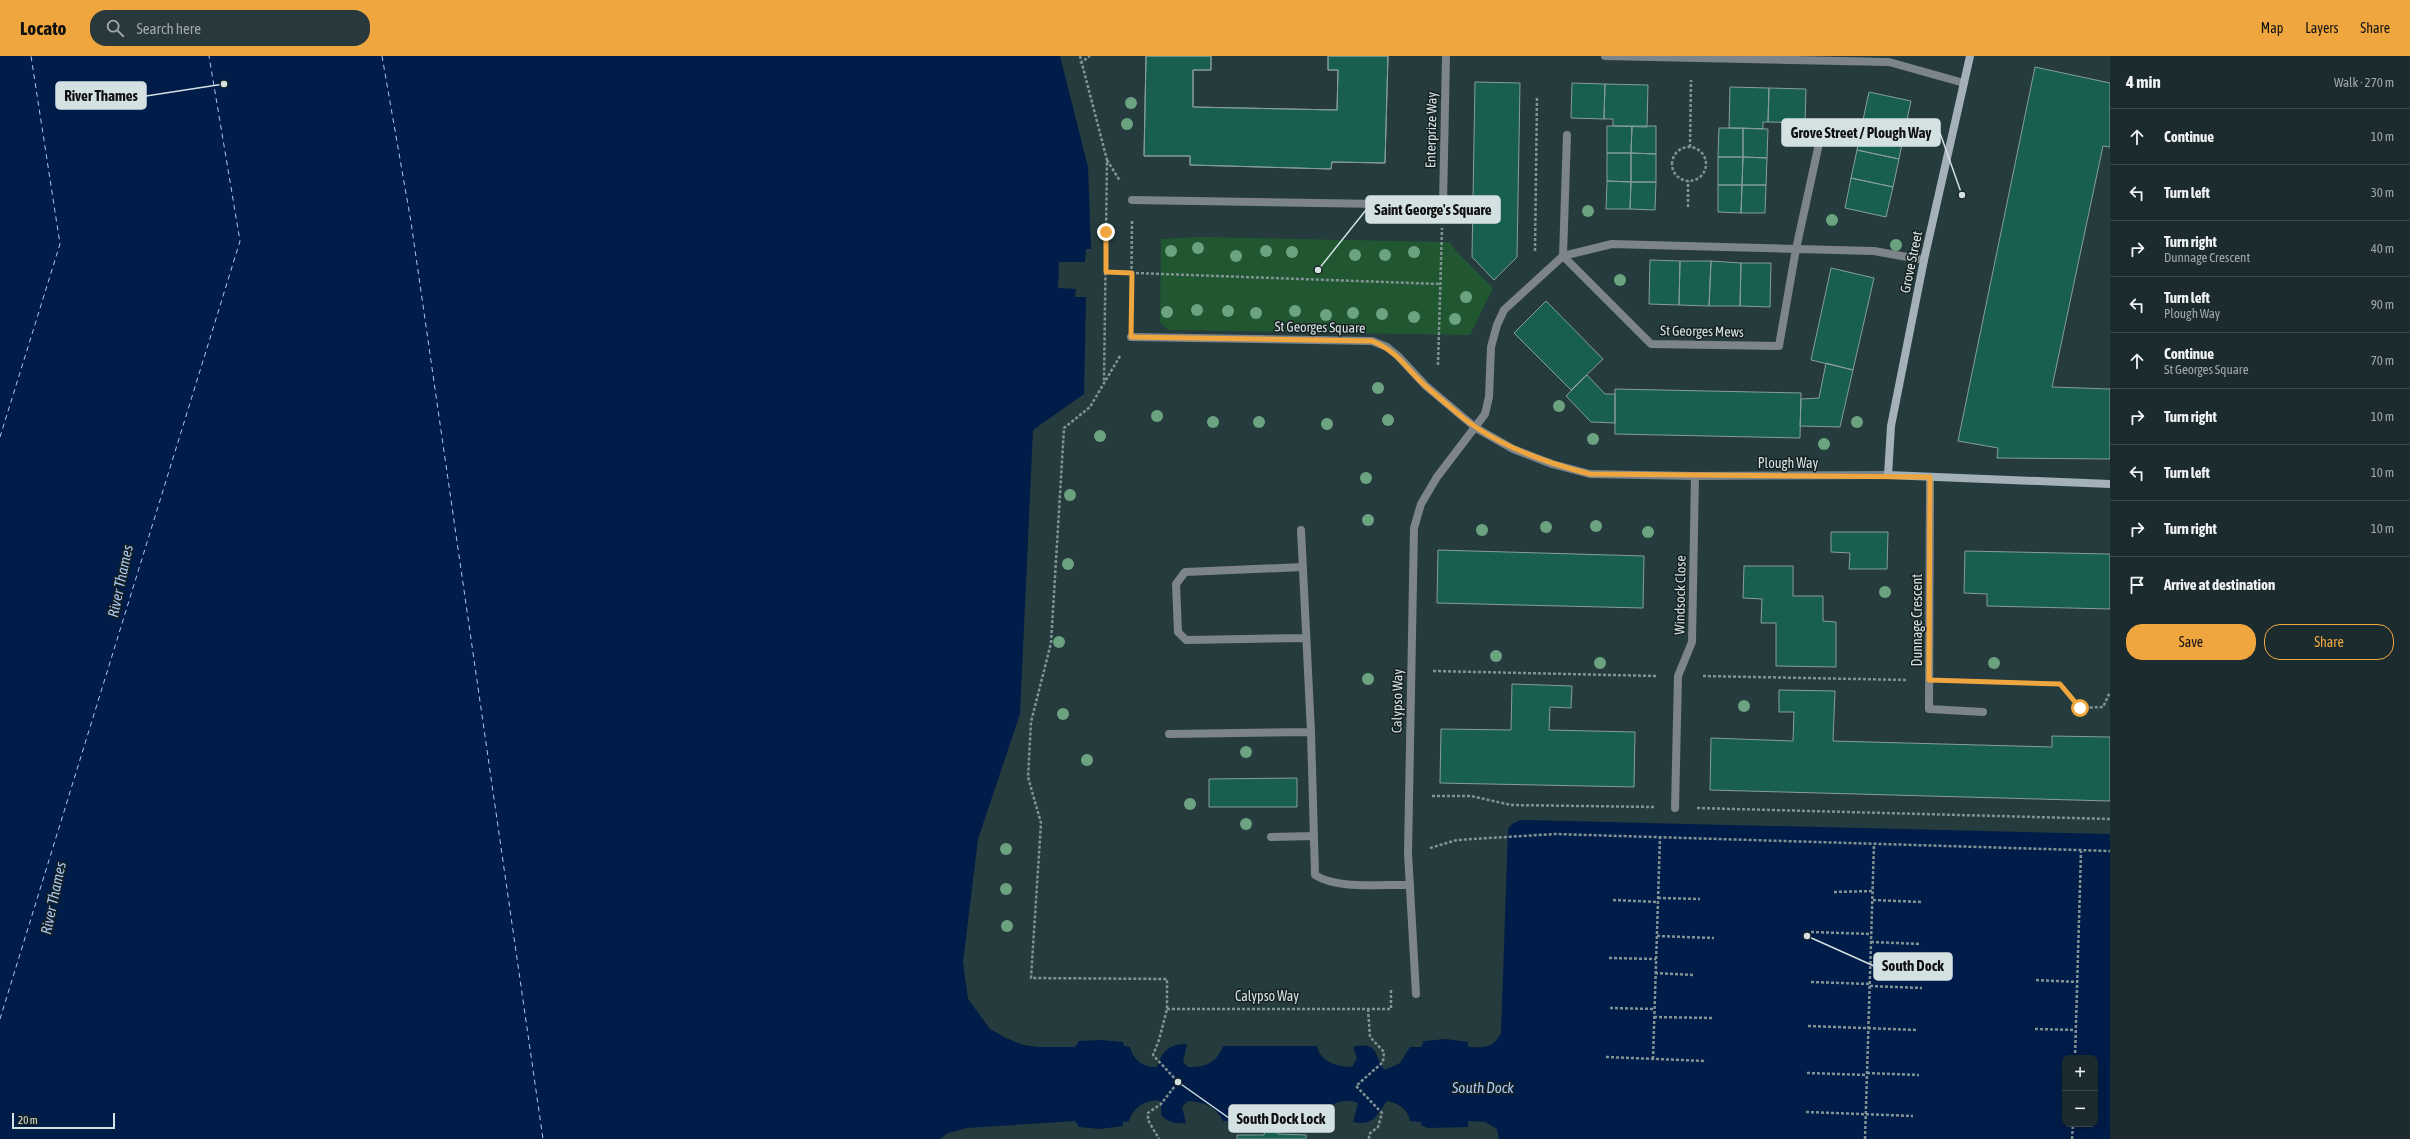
<!DOCTYPE html>
<meta charset="utf-8">
<style>
:root{--surface:#1c2c2e;--page:#29383a;--text:#f1f3f6;--muted:#a0a7aa;--line:#3a484a;--accent:#f0a63f}
body{margin:0;font-family:"Asap Condensed",sans-serif;background:var(--page);color:var(--text)}
.controls{position:absolute;right:12px;bottom:12px;display:grid;overflow:hidden;border-radius:8px;box-shadow:0 2px 10px #0003}
.controls button{width:36px;height:36px;display:grid;place-items:center;padding:0;border:0;border-bottom:1px solid var(--line);background:var(--surface);color:var(--text);font:20px sans-serif}
.scale{position:absolute;left:12px;bottom:10px;width:103px;box-sizing:border-box;padding-left:4px;border:2px solid #d4e1e2;border-top:0;font-size:11px;line-height:14px;white-space:nowrap;color:#d4e1e2;-webkit-text-stroke:3px #162021;paint-order:stroke}
.stop{position:absolute;width:12px;height:12px;margin:-9px;border:3px solid #f0a63f;border-radius:50%;background:#fff}
.stop.end{background:#f0a63f;border-color:#fff;box-shadow:0 1px 4px #0008}
.list{margin:0;padding:0;list-style:none}
h2{display:flex;justify-content:space-between;align-items:center;height:52px;margin:0;padding:0 16px;font-size:17px}
h2 small{font-size:13px;font-weight:400;color:var(--muted)}
.list li{display:grid;grid-template-columns:26px 1fr auto;gap:12px;align-items:center;box-sizing:border-box;height:56px;padding:0 16px;border-top:1px solid var(--line)}
.list b{display:block;font-size:15px;white-space:nowrap}
.list p{margin:0;font-size:13px;white-space:nowrap;color:var(--muted)}
.list em{font-size:13px;font-style:normal;color:var(--muted)}
.actions{display:flex;gap:8px;padding:12px 16px}
.actions a{flex:1;padding:9px 0;border:1px solid var(--accent);border-radius:16px;text-align:center;font-size:14px;color:var(--accent)}
.actions .main{background:var(--accent);color:#111}
.icon{flex:none;width:22px;height:22px;fill:none;stroke:currentColor;stroke-width:2;stroke-linecap:round;stroke-linejoin:round}
.map{position:relative;flex:none;width:2110px;height:1083px;overflow:hidden}
header{display:flex;align-items:center;gap:24px;box-sizing:border-box;height:56px;padding:0 20px;background:var(--accent);color:#111}
header strong{font-size:19px}
nav{display:flex;gap:22px;margin-inline-start:auto;font-size:14px}
.search{width:280px;height:36px;background:var(--page);display:flex;align-items:center;gap:10px;box-sizing:border-box;padding:0 14px;border-radius:16px;color:var(--muted);font-size:15px}
main{display:flex}
aside{flex:1;background:var(--surface)}
.map>svg:first-child{display:block}
</style>
<header>
<strong>Locato</strong>
<div class="search"><svg class="icon" aria-label="search" viewBox="0 0 24 24"><circle cx="10" cy="10" r="6"/><path d="M15 15l6 6"/></svg>Search here</div>
<nav><a>Map</a><a>Layers</a><a>Share</a></nav>
</header>
<main>
<div class="map">
<svg width="2110" height="1083" viewBox="0 0 2110 1083">
<rect width="100%" height="100%" fill="#253b3d"/>
<path fill="#205731" d="M1200,181L1449,186L1457,196L1493,232L1470,279L1168,274L1160,266L1161,183Z"/>
<path fill="#001c48" fill-rule="evenodd" d="M0,0H1060L1088,111L1091,193H1086L1085,206H1059L1058,232L1076,233L1075,241H1086L1084,338L1033,374L1020,658L978,783L963,906L968,943L990,973L1006,982L1023,989L1038,991H1075L1079,985L1101,984L1123,986L1124,990L1130,991C1133,1004 1144,1012 1157,1011C1163,994 1169,988 1187,988L1183,1006L1188,1011C1204,1012 1217,1007 1223,990H1317C1320,1006 1338,1011 1352,1011L1357,1002L1353,991C1381,984 1374,1004 1385,1014L1400,1007L1410,991H1421L1424,985L1446,983L1468,986V991C1483,992 1494,992 1501,977L1508,773L1512,768L1521,764L2110,778V1083H1499L1497,1073L1485,1066L1468,1065V1071L1428,1072L1421,1069V1066L1410,1065C1408,1053 1398,1047 1387,1045C1376,1059 1375,1070 1353,1066L1358,1047C1342,1040 1323,1050 1317,1066L1223,1065C1216,1050 1204,1046 1188,1045L1182,1051L1186,1067C1176,1068 1168,1066 1161,1059V1045C1147,1042 1133,1051 1129,1065L1123,1066V1070L1100,1073L1079,1071L1075,1065L967,1072L948,1077L940,1083H0ZM2065,1002H2095V1068H2065Z"/>
<g fill="none" stroke-linecap="round" stroke-linejoin="round">
<path stroke="#a9c7f4" stroke-width="1" stroke-dasharray="5 4" stroke-linecap="butt" d="M382,0L411,166L543,1083
M0,381L60,188L31,0
M0,963L240,185L209,0"/>
</g>
<path fill="#185f52" stroke="#879e98" d="M1146,0H1211V14H1193V51L1337,54L1338,14H1328V0H1388L1385,107L1332,106L1331,113L1190,109V100H1144Z
M1146,0H1211V14H1193V51L1337,54L1338,14H1328V0H1388L1385,107L1332,106L1331,113L1190,109V100H1144Z
M2035,11L2110,27V91L2103,90L2052,331L2110,333V403L1997,402L1998,392L1958,385Z
M1475,26L1520,27L1517,201L1494,224L1472,201Z
M1572,27L1605,28L1604,63L1571,62Z
M1605,28L1648,29L1647,71L1613,70V63H1604Z
M1730,31L1769,32L1768,66H1763V73L1729,72Z
M1769,32L1806,33L1805,67L1768,66Z
M1869,36L1911,45L1905,73L1863,64Z
M1863,64L1905,73L1899,103L1857,94Z
M1607,70H1632L1631,97H1607Z
M1632,70H1656V98L1631,97Z
M1719,72H1743V101H1718Z
M1743,72L1768,73L1767,102L1743,101Z
M1857,94L1899,103L1893,131L1851,122Z
M1607,97H1631V126L1607,125Z
M1631,97L1656,98V126H1631Z
M1718,101H1743L1742,129H1718Z
M1743,101L1767,102L1766,129H1742Z
M1851,122L1893,131L1886,161L1845,152Z
M1607,125L1631,126L1630,153H1606Z
M1631,126H1656L1655,154L1630,153Z
M1718,129H1742L1741,157L1718,156Z
M1742,129H1766L1765,157H1741Z
M1650,204L1680,205L1679,249L1649,248Z
M1680,205H1711L1709,250L1679,249Z
M1711,205L1741,207L1740,250H1709Z
M1741,207H1771L1770,251L1740,250Z
M1831,212L1874,222L1853,314L1811,304Z
M1546,245L1603,303L1571,334L1514,277Z
M1826,307L1853,314L1840,371L1800,370L1801,343L1819,342Z
M1587,319L1605,338H1615V367L1591,366L1566,340Z
M1615,333L1801,337L1800,382L1615,378Z
M1831,476H1888L1887,513H1849L1850,497L1831,496Z
M1438,494L1644,500L1643,552L1437,547Z
M1965,495L2110,498V553L1987,550V538L1964,537Z
M1744,510H1793V540H1823V565L1836,566V611L1776,610V567H1761L1762,543L1743,542Z
M1512,628L1572,630L1571,652L1550,651L1549,674L1635,676L1634,731L1440,727L1441,673L1511,674Z
M1779,634L1835,635L1833,685L2052,691V680L2110,681V745L1710,734L1711,682L1793,685L1794,656H1779Z
M1297,722V751H1209V723Z
M1271,1072H1273L1278,1078L1306,1079V1083H1237V1079H1264L1265,1073Z"/>
<g fill="none" stroke-linecap="round" stroke-linejoin="round">
<path stroke="#829395" stroke-width="2.5" stroke-dasharray="3 2" stroke-linecap="butt" d="M1080,0L1107,104L1104,326
M1080,7L1090,0
M1690,91L1691,24
M1672 108a17 17 0 1 1 34 0a17 17 0 1 1-34 0Z
M1107,104L1120,125
M1688,151V125
M1535,195L1537,41
M1106,216L1440,228
M1131,258L1132,165
M1120,300L1090,351L1064,372L1051,587L1031,666L1028,721L1041,767L1031,922L1167,923V953L1159,984L1153,999L1178,1026L1161,1048L1148,1057V1064L1159,1083
M1438,309L1442,172
M1433,615L1656,620
M1703,620L1908,624
M1951,625L2060,628L2080,652L2103,651L2110,636
M1432,740H1471L1511,749L1654,751
M1697,752L2110,763
M1430,792L1457,784L1555,778L2110,795
M1834,836L1873,835
M1658,842L1700,843
M1613,844L1658,846
M1873,844L1921,846
M1811,876L1871,878
M1657,880L1714,882
M1871,886L1921,888
M1609,902L1656,903
M1655,917L1695,919
M2036,924L2077,926
M1811,926L1870,928
M1870,930L1922,932
M1610,952L1654,953
M1167,953H1391V932
M1368,953L1370,981L1384,996L1383,1006L1356,1030L1382,1057L1378,1071L1369,1078V1083
M1654,961L1712,962
M1808,970L1918,974
M2035,973L2075,974
M1606,1001L1706,1005
M2075,1002L2081,795
M1653,1003L1660,781
M1807,1017L1867,1019
M1867,1017L1919,1019
M1806,1056L1913,1060
M1865,1083L1874,788
M2072,1083L2073,1068"/>
<path stroke="#7d858a" stroke-width="8" d="M1301,474L1311,676L1315,819C1338,834 1382,828 1410,829
M1303,511L1185,516L1176,528L1178,576L1186,584L1306,582
M1169,678L1311,676
M1271,781L1314,780"/>
<path stroke="#7d858a" stroke-width="8" d="M1605,0L1889,6L1964,27
M1567,79L1563,200L1651,288L1779,290L1796,193L1820,83
M1132,144L1443,149L1446,0
M1131,281L1372,285L1387,291L1398,300L1426,330L1476,372L1513,393L1552,408L1590,418L1695,420L1888,419
M1930,421L1929,653L1983,656
M1675,752L1678,620L1692,586L1695,420
M1416,938L1408,797L1414,472L1421,448L1437,421L1485,358L1489,341L1491,291L1497,269L1504,254L1563,200L1612,188L1874,195L1924,204"/>
<path stroke="#a4b1b9" stroke-width="8" d="M1970,0L1924,204L1891,370L1888,419L2110,428"/>
</g>
<g fill="#6ba381">
<circle cx="1131" cy="47" r="6"/>
<circle cx="1127" cy="68" r="6"/>
<circle cx="1588" cy="155" r="6"/>
<circle cx="1832" cy="164" r="6"/>
<circle cx="1896" cy="189" r="6"/>
<circle cx="1198" cy="192" r="6"/>
<circle cx="1171" cy="195" r="6"/>
<circle cx="1266" cy="195" r="6"/>
<circle cx="1292" cy="196" r="6"/>
<circle cx="1414" cy="196" r="6"/>
<circle cx="1355" cy="199" r="6"/>
<circle cx="1385" cy="199" r="6"/>
<circle cx="1236" cy="200" r="6"/>
<circle cx="1620" cy="224" r="6"/>
<circle cx="1466" cy="241" r="6"/>
<circle cx="1197" cy="254" r="6"/>
<circle cx="1228" cy="255" r="6"/>
<circle cx="1295" cy="255" r="6"/>
<circle cx="1167" cy="256" r="6"/>
<circle cx="1256" cy="257" r="6"/>
<circle cx="1353" cy="257" r="6"/>
<circle cx="1382" cy="258" r="6"/>
<circle cx="1326" cy="259" r="6"/>
<circle cx="1414" cy="261" r="6"/>
<circle cx="1455" cy="263" r="6"/>
<circle cx="1378" cy="332" r="6"/>
<circle cx="1559" cy="350" r="6"/>
<circle cx="1157" cy="360" r="6"/>
<circle cx="1388" cy="364" r="6"/>
<circle cx="1213" cy="366" r="6"/>
<circle cx="1259" cy="366" r="6"/>
<circle cx="1857" cy="366" r="6"/>
<circle cx="1327" cy="368" r="6"/>
<circle cx="1100" cy="380" r="6"/>
<circle cx="1593" cy="383" r="6"/>
<circle cx="1824" cy="388" r="6"/>
<circle cx="1366" cy="422" r="6"/>
<circle cx="1070" cy="439" r="6"/>
<circle cx="1368" cy="464" r="6"/>
<circle cx="1596" cy="470" r="6"/>
<circle cx="1546" cy="471" r="6"/>
<circle cx="1482" cy="474" r="6"/>
<circle cx="1648" cy="476" r="6"/>
<circle cx="1068" cy="508" r="6"/>
<circle cx="1885" cy="536" r="6"/>
<circle cx="1059" cy="586" r="6"/>
<circle cx="1496" cy="600" r="6"/>
<circle cx="1600" cy="607" r="6"/>
<circle cx="1994" cy="607" r="6"/>
<circle cx="1368" cy="623" r="6"/>
<circle cx="1744" cy="650" r="6"/>
<circle cx="1063" cy="658" r="6"/>
<circle cx="1246" cy="696" r="6"/>
<circle cx="1087" cy="704" r="6"/>
<circle cx="1190" cy="748" r="6"/>
<circle cx="1246" cy="768" r="6"/>
<circle cx="1006" cy="793" r="6"/>
<circle cx="1006" cy="833" r="6"/>
<circle cx="1007" cy="870" r="6"/>
</g>
<g fill="none" stroke-linecap="round" stroke-linejoin="round">
<path stroke="#f0a63f" stroke-width="5" d="M1106,176V216L1132,217L1131,281L1372,285C1401,297 1407,315 1430,334C1445,346 1460,361 1477,372C1512,395 1550,408 1590,418L1930,421L1929,624L2060,628L2080,652"/>
</g>
<g text-anchor="middle" dominant-baseline="central" stroke-width="3" stroke-linejoin="round" paint-order="stroke">
<g font-size="14" fill="#d4e1e2" stroke="#162021">
<text transform="translate(1431 74) rotate(-89)">Enterprize Way</text>
<text transform="translate(1911 206) rotate(-78)">Grove Street</text>
<text transform="translate(1320 271) rotate(1)">St Georges Square</text>
<text transform="translate(1702 275) rotate(1)">St Georges Mews</text>
<text x="1788" y="407">Plough Way</text>
<text transform="translate(1680 539) rotate(-89)">Windsock Close</text>
<text transform="translate(1917 564) rotate(-90)">Dunnage Crescent</text>
<text transform="translate(1397 645) rotate(-89)">Calypso Way</text>
<text x="1267" y="940">Calypso Way</text>
</g>
<g font-size="15" font-style="italic" fill="#a9c7f4" stroke="#162021">
<text transform="translate(120 525) rotate(-78)">River Thames</text>
<text transform="translate(53 842) rotate(-78)">River Thames</text>
<text x="1483" y="1031">South Dock</text>
</g>
</g>
<path fill="none" stroke="#d4e1e2" stroke-width="1.5" d="M224 28L146 40M1962 139L1940 77M1318 214L1366 154M1807 880L1874 910M1178 1026L1229 1062"/>
<g fill="#d4e1e2" stroke="#162021" stroke-width="1.5">
<circle cx="224" cy="28" r="4"/>
<circle cx="1962" cy="139" r="4"/>
<circle cx="1318" cy="214" r="4"/>
<circle cx="1807" cy="880" r="4"/>
<circle cx="1178" cy="1026" r="4"/>
</g>
<g fill="#d4e1e2" stroke="#d4e1e2" stroke-width="1.5">
<rect x="56" y="26" width="90" height="27" rx="4"/>
<rect x="1782" y="63" width="158" height="27" rx="4"/>
<rect x="1366" y="140" width="134" height="27" rx="4"/>
<rect x="1874" y="897" width="78" height="27" rx="4"/>
<rect x="1229" y="1049" width="105" height="27" rx="4"/>
</g>
<g font-size="15" text-anchor="middle" font-weight="bold" fill="#111">
<text x="101" y="45">River Thames</text>
<text x="1861" y="82">Grove Street / Plough Way</text>
<text x="1433" y="159">Saint George's Square</text>
<text x="1913" y="915">South Dock</text>
<text x="1281" y="1068">South Dock Lock</text>
</g>
</svg>
<div class="controls">
<button>+</button>
<button>−</button>
</div>
<div class="scale">20 m</div>
<div class="stop" style="left:2080px;top:652px"></div>
<div class="stop end" style="left:1106px;top:176px"></div>
</div>
<aside>
<h2>4 min<small>Walk · 270 m</small></h2>
<ul class="list">
<li><svg class="icon" aria-label="ahead" viewBox="0 0 24 24"><path d="M12 20V5M6 11l6-6 6 6"/></svg><div><b>Continue</b></div><em>10 m</em></li>
<li><svg class="icon" aria-label="left" viewBox="0 0 24 24"><path d="M17 20v-9H6M10 6l-5 5 5 5"/></svg><div><b>Turn left</b></div><em>30 m</em></li>
<li><svg class="icon" aria-label="right" viewBox="0 0 24 24"><path d="M7 20v-9h11M14 6l5 5-5 5"/></svg><div><b>Turn right</b><p>Dunnage Crescent</p></div><em>40 m</em></li>
<li><svg class="icon" aria-label="left" viewBox="0 0 24 24"><path d="M17 20v-9H6M10 6l-5 5 5 5"/></svg><div><b>Turn left</b><p>Plough Way</p></div><em>90 m</em></li>
<li><svg class="icon" aria-label="ahead" viewBox="0 0 24 24"><path d="M12 20V5M6 11l6-6 6 6"/></svg><div><b>Continue</b><p>St Georges Square</p></div><em>70 m</em></li>
<li><svg class="icon" aria-label="right" viewBox="0 0 24 24"><path d="M7 20v-9h11M14 6l5 5-5 5"/></svg><div><b>Turn right</b></div><em>10 m</em></li>
<li><svg class="icon" aria-label="left" viewBox="0 0 24 24"><path d="M17 20v-9H6M10 6l-5 5 5 5"/></svg><div><b>Turn left</b></div><em>10 m</em></li>
<li><svg class="icon" aria-label="right" viewBox="0 0 24 24"><path d="M7 20v-9h11M14 6l5 5-5 5"/></svg><div><b>Turn right</b></div><em>10 m</em></li>
<li><svg class="icon" aria-label="arrive" viewBox="0 0 24 24"><path d="M6 21V4h12l-3 4 3 4H6"/></svg><div><b>Arrive at destination</b></div></li>
</ul>
<div class="actions"><a class="main">Save</a><a>Share</a></div>
</aside>
</main>
